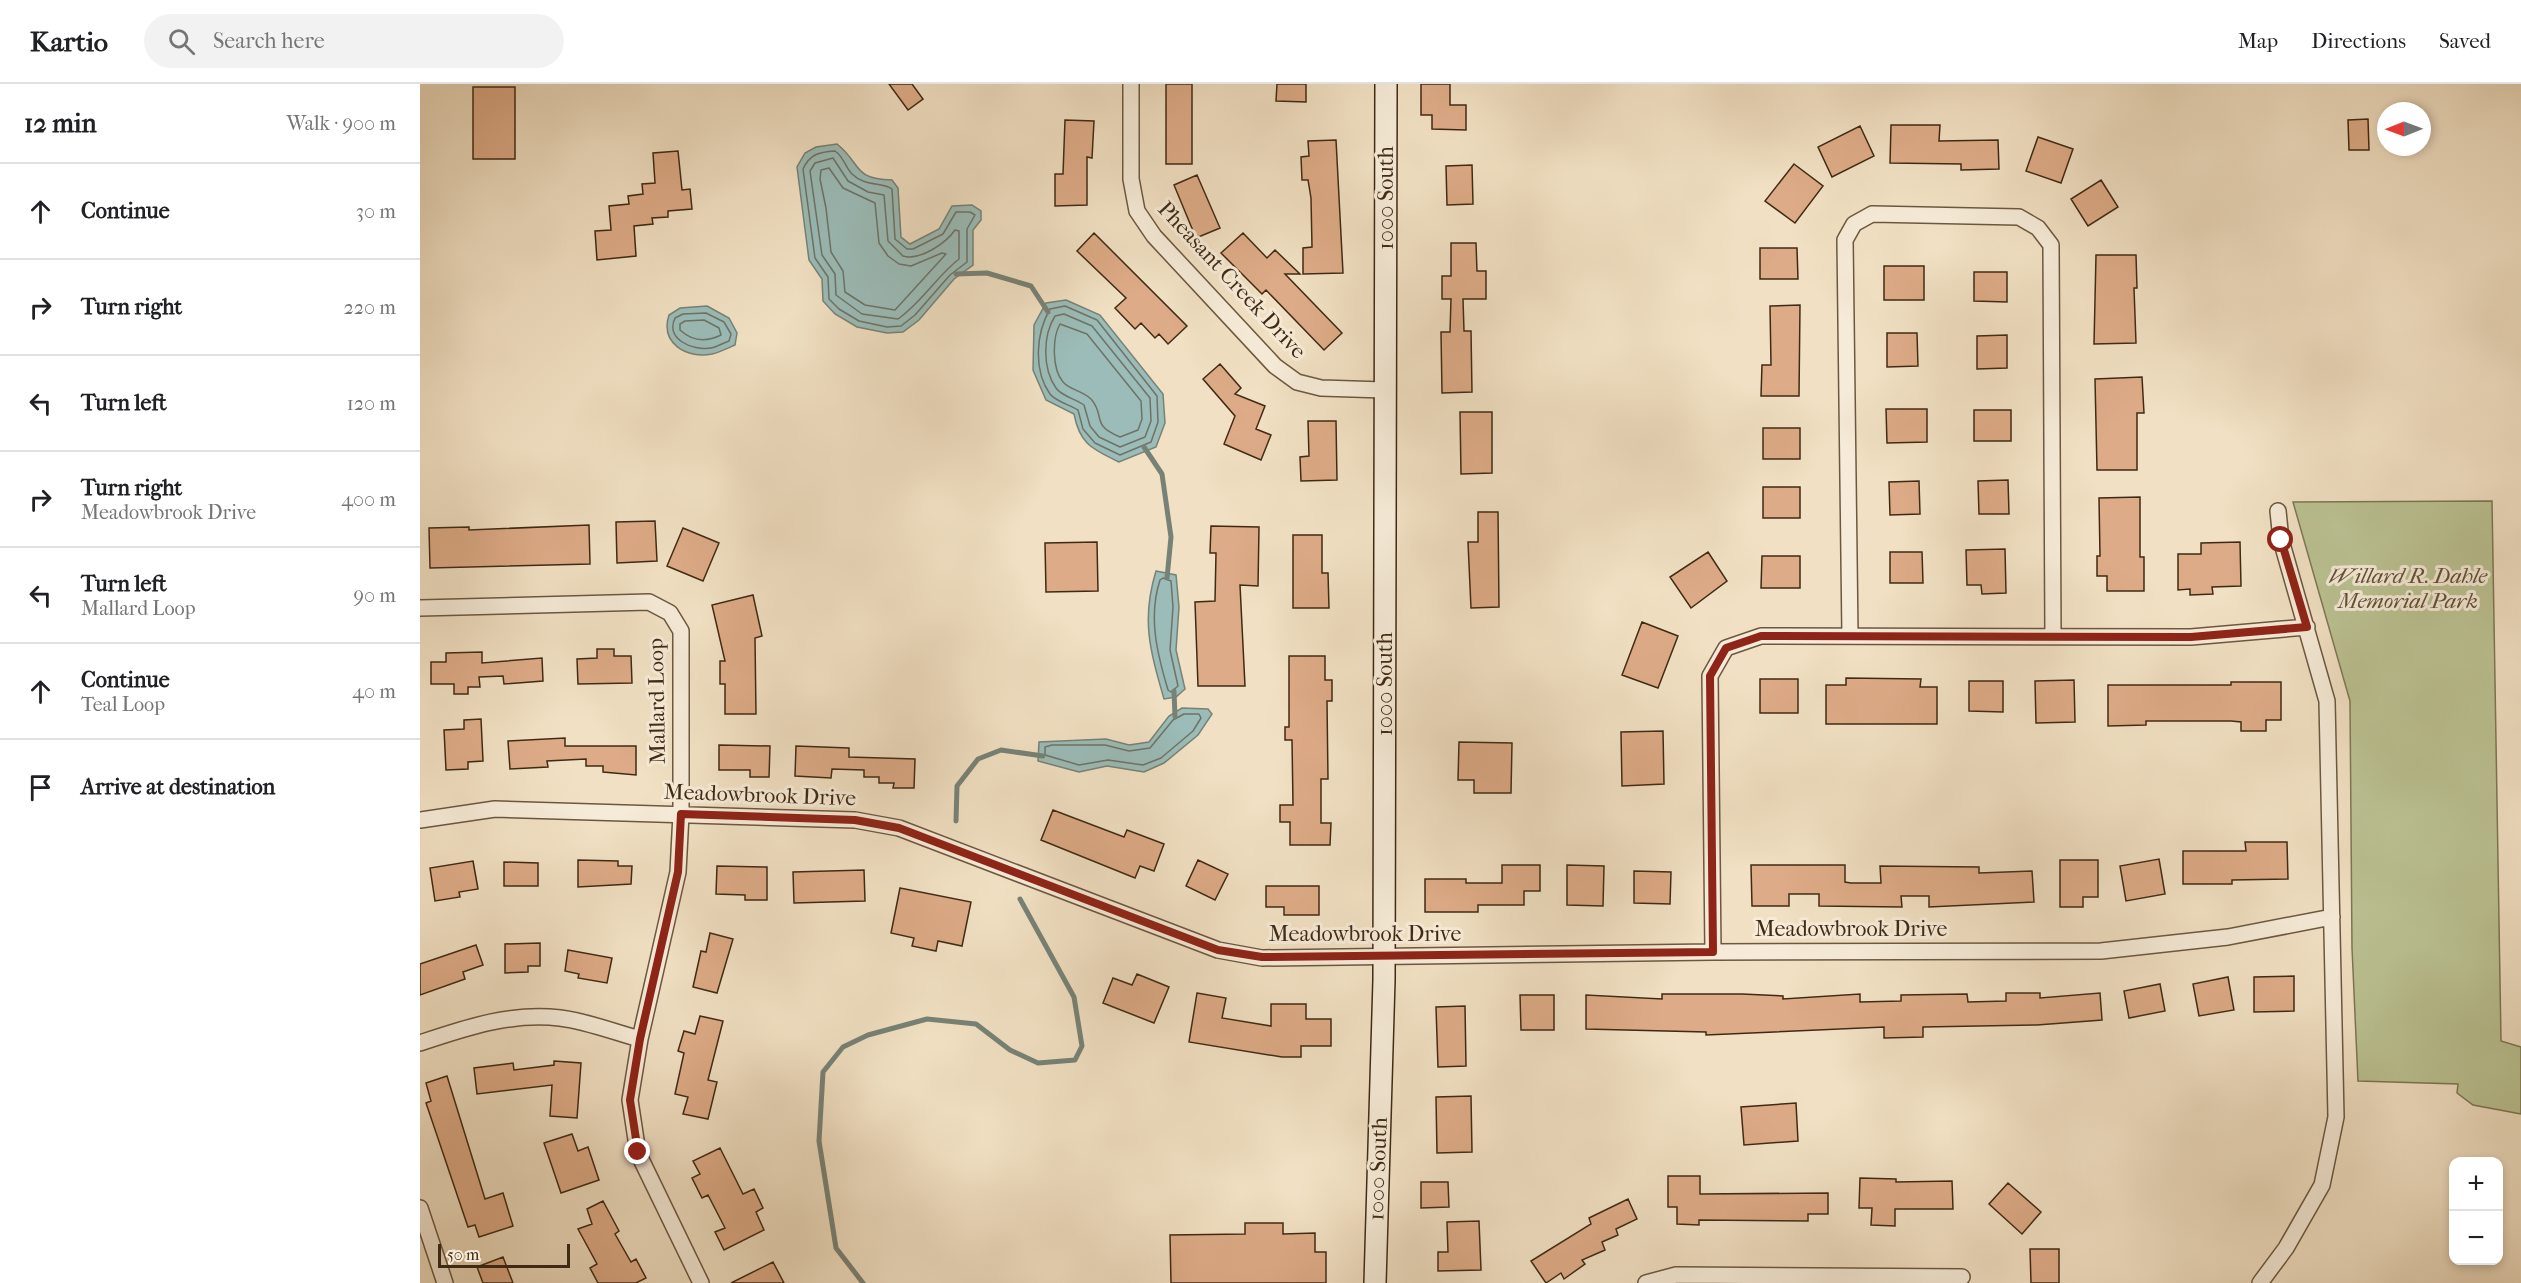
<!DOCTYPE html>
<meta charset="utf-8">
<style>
:root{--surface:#fff;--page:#f2f2f2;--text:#202124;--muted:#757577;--line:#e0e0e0}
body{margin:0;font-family:"IM FELL French Canon",serif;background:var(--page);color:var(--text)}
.controls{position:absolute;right:18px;bottom:18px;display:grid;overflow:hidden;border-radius:12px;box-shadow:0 3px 9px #0003}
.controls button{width:54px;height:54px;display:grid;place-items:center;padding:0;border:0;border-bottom:2px solid var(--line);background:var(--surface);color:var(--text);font:30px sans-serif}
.compass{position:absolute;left:1957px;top:18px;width:54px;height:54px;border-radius:50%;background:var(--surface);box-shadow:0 3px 9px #0003;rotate:269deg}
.scale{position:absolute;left:18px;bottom:15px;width:132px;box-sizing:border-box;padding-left:6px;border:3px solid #402a14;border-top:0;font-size:16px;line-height:21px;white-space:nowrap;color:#402a14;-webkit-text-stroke:4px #f6ebd8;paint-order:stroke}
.stop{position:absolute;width:18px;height:18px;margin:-14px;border:4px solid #8f2418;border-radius:50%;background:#fff}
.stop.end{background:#8f2418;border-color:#fff;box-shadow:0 2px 6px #0008}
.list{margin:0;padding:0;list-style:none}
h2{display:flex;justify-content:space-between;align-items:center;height:78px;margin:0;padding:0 24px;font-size:26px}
h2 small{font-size:20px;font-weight:400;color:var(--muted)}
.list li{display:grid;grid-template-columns:39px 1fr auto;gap:18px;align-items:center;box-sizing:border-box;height:96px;padding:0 24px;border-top:2px solid var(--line)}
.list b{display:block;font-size:22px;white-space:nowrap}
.list p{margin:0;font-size:20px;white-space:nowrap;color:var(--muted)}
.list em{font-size:20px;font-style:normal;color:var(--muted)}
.icon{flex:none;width:33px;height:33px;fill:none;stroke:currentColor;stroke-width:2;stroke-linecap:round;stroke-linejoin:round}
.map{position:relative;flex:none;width:2101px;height:1199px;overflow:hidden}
header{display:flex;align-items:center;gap:36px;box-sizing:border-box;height:84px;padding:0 30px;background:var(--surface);border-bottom:2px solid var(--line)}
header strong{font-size:28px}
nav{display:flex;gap:33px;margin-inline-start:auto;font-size:21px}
.search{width:420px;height:54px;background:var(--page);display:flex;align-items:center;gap:15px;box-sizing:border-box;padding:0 21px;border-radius:33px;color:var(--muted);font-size:22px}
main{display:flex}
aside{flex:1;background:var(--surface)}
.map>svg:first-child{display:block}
</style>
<header>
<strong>Kartio</strong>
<div class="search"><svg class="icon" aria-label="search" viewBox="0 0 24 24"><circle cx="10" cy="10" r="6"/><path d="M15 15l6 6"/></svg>Search here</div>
<nav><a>Map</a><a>Directions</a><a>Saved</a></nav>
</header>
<main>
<aside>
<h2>12 min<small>Walk · 900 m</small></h2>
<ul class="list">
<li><svg class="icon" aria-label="ahead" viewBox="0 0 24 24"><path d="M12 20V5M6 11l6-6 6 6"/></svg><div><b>Continue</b></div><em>30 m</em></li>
<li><svg class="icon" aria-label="right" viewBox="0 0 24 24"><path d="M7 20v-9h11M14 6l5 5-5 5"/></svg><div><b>Turn right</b></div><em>220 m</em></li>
<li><svg class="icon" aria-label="left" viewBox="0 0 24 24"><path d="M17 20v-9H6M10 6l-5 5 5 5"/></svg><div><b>Turn left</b></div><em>120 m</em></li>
<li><svg class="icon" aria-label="right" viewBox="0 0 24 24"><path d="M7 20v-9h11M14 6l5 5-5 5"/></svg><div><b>Turn right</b><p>Meadowbrook Drive</p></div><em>400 m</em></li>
<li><svg class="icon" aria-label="left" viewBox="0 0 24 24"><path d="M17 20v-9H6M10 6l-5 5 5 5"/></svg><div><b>Turn left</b><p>Mallard Loop</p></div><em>90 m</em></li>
<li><svg class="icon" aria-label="ahead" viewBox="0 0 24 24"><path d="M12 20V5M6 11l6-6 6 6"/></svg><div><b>Continue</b><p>Teal Loop</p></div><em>40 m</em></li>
<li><svg class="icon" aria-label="arrive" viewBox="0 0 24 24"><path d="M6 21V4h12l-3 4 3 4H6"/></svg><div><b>Arrive at destination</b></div></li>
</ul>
</aside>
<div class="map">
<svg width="2101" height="1199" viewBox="0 0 2101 1199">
<rect width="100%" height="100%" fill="#f1e0c3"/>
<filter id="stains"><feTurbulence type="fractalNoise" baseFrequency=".00333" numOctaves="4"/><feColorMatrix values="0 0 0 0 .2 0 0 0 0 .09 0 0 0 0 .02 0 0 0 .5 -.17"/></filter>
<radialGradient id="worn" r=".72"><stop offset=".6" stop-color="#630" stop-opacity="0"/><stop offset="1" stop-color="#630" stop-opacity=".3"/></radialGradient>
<path fill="#bbc293" stroke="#7e7654" stroke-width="1.5" d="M2072,417L2081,957L2101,963V1030L2053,1021L2037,1009L2038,1000L1938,997L1932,864L1930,617L1873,418Z"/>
<path fill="#9bbcb8" stroke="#778276" stroke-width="1.5" d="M417,60C442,80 432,95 472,96L478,104L481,153L490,160L519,145L532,122L552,121L561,127V136L553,146V181L534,195L499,236L483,248L467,249L437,243L415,230L403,217L402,195L389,176L377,83L385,69L396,63Z
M646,216L680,231L743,310L745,339L736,363L699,378C673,365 660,361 654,330L626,316L613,286L614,241L626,219Z
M287,222L309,234L317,249L315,261C308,264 300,268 292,270C266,275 240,259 249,231L260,224Z
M736,487L756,491L759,523L756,566L765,605L756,613L744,615C730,566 721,536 736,487Z
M762,624L788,625L792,630L778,651L744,679L724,688L687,682L659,688L618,677L619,658L686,655L709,661L729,658L749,632Z"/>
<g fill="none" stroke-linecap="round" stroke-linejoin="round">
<path stroke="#6e7366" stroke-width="1.5" d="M415,67C424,73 425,83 432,90C445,103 463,98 472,105L475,155L487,165H493L523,150L536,128H550L555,131L547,145V178L530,191L495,231L481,242L467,243L439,237L419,225L409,215L408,193L395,174L383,85C390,70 399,68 415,67Z
M413,74L428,97L448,108L464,111L468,157L483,172C500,177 526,159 535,146L539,147V175C517,192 502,218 478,235L442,230L416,211L415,190L402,171L390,87L395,79Z
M409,84L423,104L455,119L459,159L468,172L479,180L491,182L522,169L526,170L475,226L445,221L425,208L423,187L411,168L406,124L400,95L401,86Z
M645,222L677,236L737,312L738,338L731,358L700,371L675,359L663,345L658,326C650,321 635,317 630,310C613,286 616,249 630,225Z
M286,229L304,238L311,250L309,257C303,259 297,263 291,264C272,267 245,255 255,234L263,230Z
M644,230L672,242L730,314L731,337L725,353L700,363L679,353L670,342L664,321C656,315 641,312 636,304C622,284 623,251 635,232Z
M284,236L299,244L301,251C285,259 272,257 260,246V240L265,237Z
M640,240L667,250L721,317L722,335L718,346L700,353C670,341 686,332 671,315C663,307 650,306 643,298C632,285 632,254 640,240Z
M743,494L751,497L753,523L750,566L758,602L751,608L748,606C737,569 728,533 740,496Z
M764,630H779L781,634L773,647L741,674L723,681L688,676L659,681L625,671V663L632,661H685L709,667L730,664L753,636Z"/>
<path stroke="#778276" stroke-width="5" d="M536,190L567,189L611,202L628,228
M724,363L742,390L751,453L747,494
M754,607L755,633
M536,737L537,702L558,675L581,666L623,672
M443,1199L416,1164L399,1057L403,988L423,963L448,951L507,935L556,940L590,966L618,979L655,976L662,962L654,913L600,815"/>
</g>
<path fill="#ddab87" stroke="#402a14" stroke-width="1.5" d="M469,0H492L503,15L488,26Z
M746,0H772V80H746Z
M857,0H886V18L856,17Z
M1001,0H1030V21H1046V46L1012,45V31H1001Z
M53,3H95V75H53Z
M1948,35L1949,66H1929L1928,36Z
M645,36L674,37L672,74L667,73V121L635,122V90H643Z
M1471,41H1520L1519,57L1578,56L1579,85L1541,86V80L1470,79Z
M1440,42L1454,72L1412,93L1398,63Z
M1618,53L1653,65L1641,99L1606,87Z
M916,56L923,189L883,190V164L892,163L891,114L888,96H882L881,73L889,72L888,57Z
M258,67L262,106L270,105L272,125L248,127V133L232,134L233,140L214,142L216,172L177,176L175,147L191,146L189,122L209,120L208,112L223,110L222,100L235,99L233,69Z
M1374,80L1403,102L1375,139L1345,117Z
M1052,81L1053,120L1027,121L1026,82Z
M777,91L800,144L776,154L754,101Z
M1681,96L1698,123L1668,142L1651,115Z
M674,149L767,242L748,260L739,250L735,254L721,239L715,245L695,224L706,214L657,167Z
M823,149L847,174L855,166L880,190H865L922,249L904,266L846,206L842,210L801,169Z
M1031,159H1056L1057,187H1066V215H1043L1044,247H1051L1052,308L1022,309L1021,248H1030L1031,215H1022V192H1031Z
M1340,164H1377L1378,195H1340Z
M1676,171H1716L1717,204H1714L1716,259L1674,260Z
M1464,182H1504V216H1464Z
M1554,188H1587V218L1554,217Z
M1380,221L1379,312H1341L1342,281H1351L1350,222Z
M1467,249H1497L1498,282L1467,283Z
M1587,251V284L1557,285V252Z
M800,280L821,304L815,310L845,322L836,345L851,351L841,376L804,360L815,332L783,295Z
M1722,293L1724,329H1717V386H1677L1675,295Z
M1466,325H1507V358L1467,359Z
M1554,326H1591V357H1554Z
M1040,328H1072V389L1041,390Z
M888,337H916L917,396L881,397L880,373L889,372Z
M1343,344H1380V375H1343Z
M1588,396L1589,430H1559L1558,397Z
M1499,397L1500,430L1470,431L1469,398Z
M1343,403H1380V434H1343Z
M1720,413V473H1724V507H1687V492H1677V472H1680L1679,414Z
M1058,428H1078L1079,523L1051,524L1048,458H1058Z
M235,437L237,477L197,479L196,438Z
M169,441L170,480L10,484L9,444L49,443V446Z
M791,442L839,443L838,502L820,501L825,602H778L775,518L795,517L796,469H790Z
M263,444L299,459L283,497L247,482Z
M873,451H902V489H908L909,524H873Z
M677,458L678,507L626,508L625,459Z
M1820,458L1821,502L1792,503L1793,510L1770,511V505L1758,506V470H1781V459Z
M1585,465L1586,509L1562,510L1561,501H1547L1546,466Z
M1288,468L1307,497L1271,524L1250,493Z
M1470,468H1502L1503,499H1470Z
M1342,472H1380V504H1341Z
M333,511L342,552L335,554L336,630H305V600H300V577H305L292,521Z
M1222,538L1258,552L1238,604L1202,591Z
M177,565H194V572H211L212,599L158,600L157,575L177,574Z
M62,568V579L122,574L123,597L84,600L83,592L59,593L60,603H48V610H34V600H11V578H26V569Z
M869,572H905V596H912V617H907L908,695H901V739H911L910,761H870V738H860V721H873L872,656H865V643H869Z
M1426,594L1501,595L1500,603H1517V640H1406V601H1426Z
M1340,595H1378V629H1340Z
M1654,596L1655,638L1616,639L1615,597Z
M1549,597H1583V628L1549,627Z
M1811,598H1861V636H1846V647H1821V638L1811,637H1726V641L1688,642V601H1811Z
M61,635L63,677L48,678V685L26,686L24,646L44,645V636Z
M1243,647L1244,700L1202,702L1201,648Z
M145,654V662H216V691L183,688V682H166V675L127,677L128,683L90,685L88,657Z
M1039,658L1092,659L1091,709H1054V696H1038Z
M299,661L350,662L349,693H330V686H299Z
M376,662L429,664V673L495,675L494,704H473L474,699H459V693H444V686L412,685L411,694L375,692Z
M633,726L704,753L707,746L744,760L734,787L720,782L715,794L621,756Z
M1825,758H1867L1868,795L1812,796V800H1763V767H1826Z
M1739,775L1745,810L1706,817L1700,782Z
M158,776L198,777V782H212L211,800L158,803Z
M778,776L808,790L795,816L766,802Z
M1640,776H1678V813H1663V823H1640Z
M53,777L58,805L39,808L40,813L15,817L10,784Z
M84,778L118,779V802H84Z
M1082,781H1120V807H1104V821H1058V828H1005V795H1046V799H1082Z
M1147,781L1184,782L1183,822L1147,821Z
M1331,781H1425V798L1431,799H1461L1460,782L1559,783V789L1612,787L1614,818L1509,823V812H1481L1482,823L1399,822V810H1369V822H1332Z
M297,782L347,783V816H325V811L296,810Z
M444,786L445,817L374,819L373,788Z
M1214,787L1251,788L1250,820L1214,819Z
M846,802H899V831H864V823H846Z
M480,804L551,818L542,862L518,857L516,867L492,862L494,854L471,849Z
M290,849L313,855L297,909L273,903L281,867L286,868Z
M120,859V882H108V888L85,889V860Z
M56,861L63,881L43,888L45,895L0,911V880Z
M148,866L192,874L187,899L158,894L159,890L145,887Z
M717,890L749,903L734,939L683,919L693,894L712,901Z
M1874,892V927L1834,928V893Z
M1808,893L1814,926L1779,932L1773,900Z
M1740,900L1745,927L1709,934L1704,907Z
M777,909L806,914L802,934L851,942V920H886V935H911V962H881V973H862L769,958Z
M1586,909H1620V914L1680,909L1682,936L1617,941L1503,943V953L1464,954V943L1286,951V948L1166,945V911L1242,915V910H1322L1363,912V915L1440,910V918L1481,917V911L1547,910L1548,918L1586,917Z
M1100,911H1134V946H1101Z
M1045,922L1046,982L1018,983L1016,923Z
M280,932L303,937L288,996L297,998L288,1035L263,1030L268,1013L255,1010L264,969L258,967L264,947L275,950Z
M134,977L161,979L157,1034L130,1032L132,1001L57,1010L54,984L93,979L94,986L134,981Z
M27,992L65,1115L83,1109L93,1142L59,1153L55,1141L48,1143L6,1019L11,1017L6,999Z
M1051,1012L1052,1068L1017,1069L1016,1013Z
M1376,1019L1378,1057L1324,1061L1321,1023Z
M152,1050L158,1067L168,1063L179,1096L141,1109L124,1059Z
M300,1064L323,1110L334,1105L343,1124L336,1128L344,1146L304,1166L295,1148L305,1144L288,1111L282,1114L272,1094L280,1090L273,1077Z
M1248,1092H1280V1110L1408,1109V1130H1388V1137L1279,1136V1141L1257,1140V1123H1248Z
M1440,1094L1476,1095V1098L1532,1097L1533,1125H1475V1142L1451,1141L1452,1124H1439Z
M1001,1098H1028L1029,1123L1001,1124Z
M1588,1099L1621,1128L1602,1150L1569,1120Z
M1208,1115L1217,1135L1196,1145L1198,1151L1182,1158L1185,1166L1162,1176L1165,1180L1144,1195L1141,1189L1126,1199L1111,1177L1171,1140L1169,1134Z
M183,1117L199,1147L195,1150L211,1178L216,1175L226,1194L216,1199H178L170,1184L177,1180L158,1145L172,1140L167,1125Z
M1059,1137L1061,1186L1018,1187V1168H1028L1027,1138Z
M825,1139H863V1150L895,1149V1168H906V1199H751L750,1151L825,1150Z
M1610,1165H1639V1199H1611Z
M83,1173L93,1199H63L57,1183Z
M353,1178L364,1199H311Z"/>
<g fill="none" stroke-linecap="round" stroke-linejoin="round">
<defs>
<path id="street" d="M711,0V95L717,127L734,152L855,282L877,298L901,304L964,306
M0,524L229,518L250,529L261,547V730L258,788L220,955L210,1016L218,1069L281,1199
M1430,552L1425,156L1434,140L1452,130L1599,133L1618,144L1631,161L1633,553
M0,736L75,725L435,736L479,744L798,866L842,874L1293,868L1681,867L1808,853L1912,833
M1293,868L1290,592L1306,564L1341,552L1771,553L1887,543
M0,959C45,944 91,928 140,934C166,937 194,948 220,955
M0,1124L25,1199
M1226,1199L1256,1191L1542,1193
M1840,1199L1866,1164L1902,1101L1916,1033L1907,617L1861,456L1858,427"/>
<path id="secondary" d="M955,1199L964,896L966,0"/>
</defs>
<use href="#street" stroke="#6c5840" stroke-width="18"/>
<use href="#secondary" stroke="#402a14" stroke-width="24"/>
<use href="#street" stroke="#f6ebd8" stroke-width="15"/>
<use href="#secondary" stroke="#f6ebd8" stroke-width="21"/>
</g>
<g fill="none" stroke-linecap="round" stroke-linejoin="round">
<path stroke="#8f2418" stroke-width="8" d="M218,1068L210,1016L220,955L258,788L261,730L435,736L479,744L798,866L842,873L1293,868L1290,592L1306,564L1341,552L1771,553L1887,543L1861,456"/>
</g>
<g text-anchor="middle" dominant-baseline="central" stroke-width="6" stroke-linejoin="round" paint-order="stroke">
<g font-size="22" fill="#402a14" stroke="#f6ebd8">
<text transform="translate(966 114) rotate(-90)">1000 South</text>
<text transform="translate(812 196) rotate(47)">Pheasant Creek Drive</text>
<text transform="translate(965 600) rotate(-90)">1000 South</text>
<text transform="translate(237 617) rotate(-91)">Mallard Loop</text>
<text transform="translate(340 711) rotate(2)">Meadowbrook Drive</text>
<text x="1431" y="845">Meadowbrook Drive</text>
<text x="945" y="850">Meadowbrook Drive</text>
<text transform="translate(958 1085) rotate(-88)">1000 South</text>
</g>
<g font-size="22" font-style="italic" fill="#5f5034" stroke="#f6ebd8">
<text x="1988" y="492">Willard R. Dahle<tspan x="1988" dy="25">Memorial Park</tspan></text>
</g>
</g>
<rect width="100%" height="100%" filter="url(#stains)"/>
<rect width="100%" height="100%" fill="url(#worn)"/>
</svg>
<div class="controls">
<button>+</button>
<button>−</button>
</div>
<svg class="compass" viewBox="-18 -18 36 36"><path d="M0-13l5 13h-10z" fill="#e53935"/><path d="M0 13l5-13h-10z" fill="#757577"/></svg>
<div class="scale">50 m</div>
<div class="stop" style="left:1861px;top:456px"></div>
<div class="stop end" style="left:218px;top:1068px"></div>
</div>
</main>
